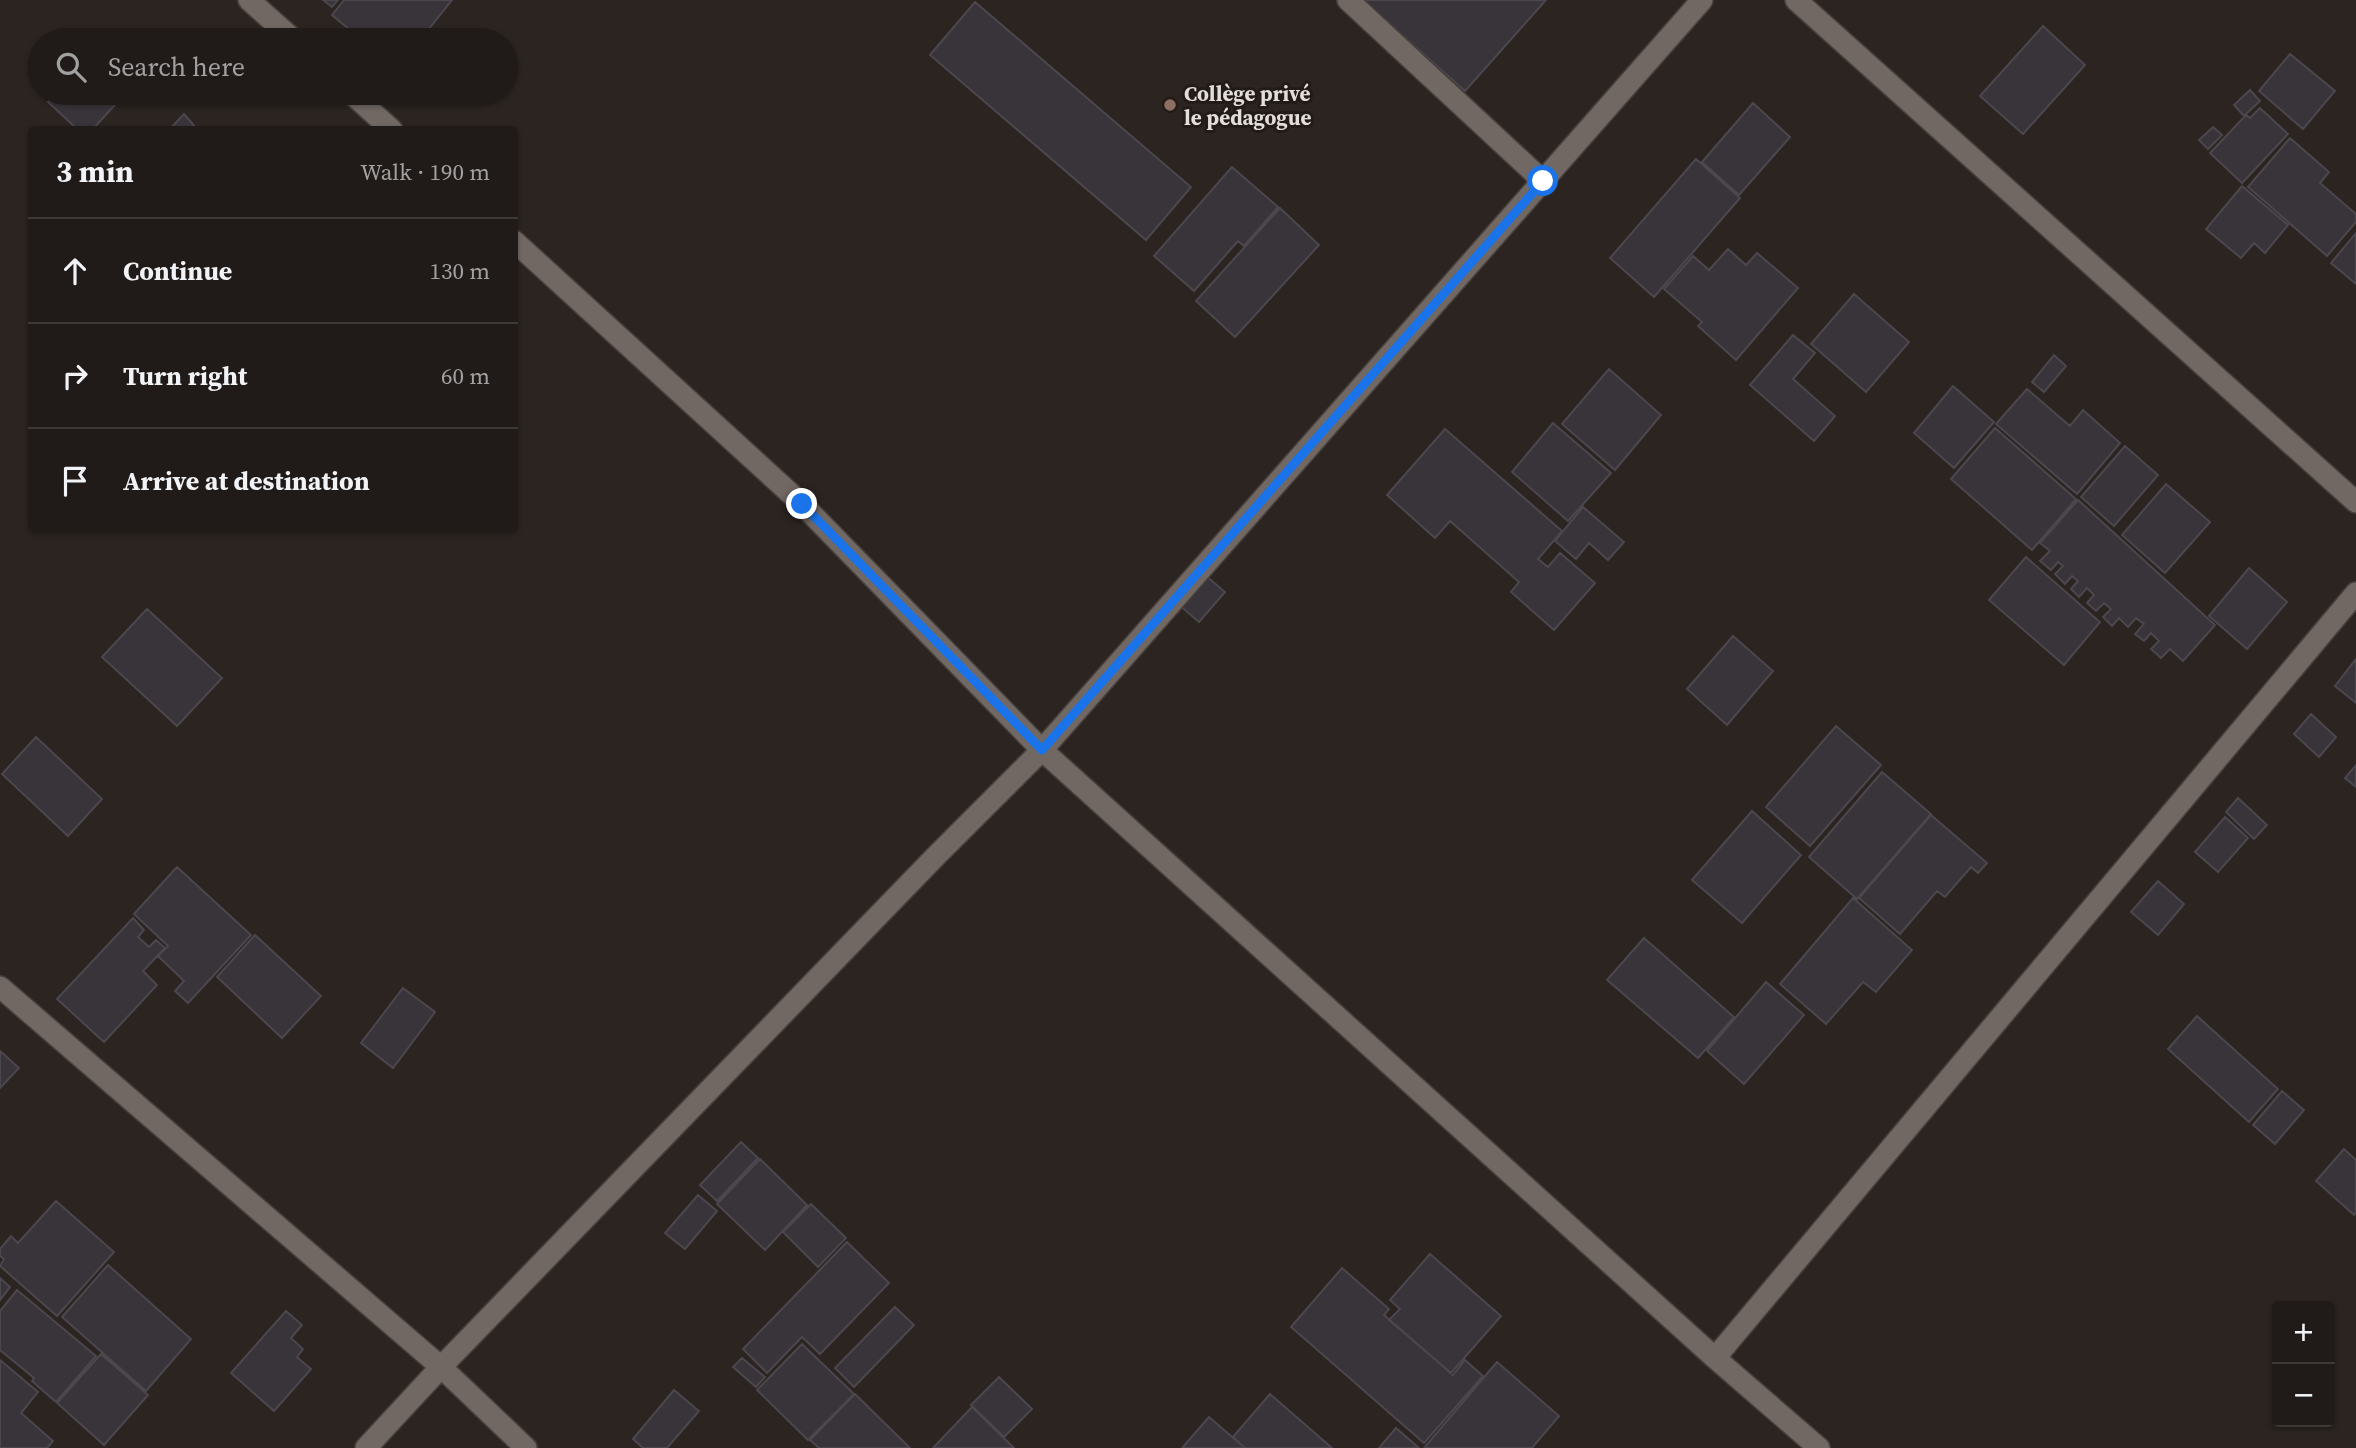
<!DOCTYPE html>
<meta charset="utf-8">
<style>
:root{--surface:#201b18;--page:#282421;--text:#f1f3f6;--muted:#a2a1a2;--line:#3d3937}
body{margin:0;font-family:"Source Serif 4",serif;background:var(--page);color:var(--text)}
.controls{position:absolute;right:21px;bottom:21px;display:grid;overflow:hidden;border-radius:7px;box-shadow:0 2px 5px #0004}
.controls button{width:63px;height:63px;display:grid;place-items:center;padding:0;border:0;border-bottom:2px solid var(--line);background:var(--surface);color:var(--text);font:35px sans-serif}
.stop{position:absolute;width:21px;height:21px;margin:-16px;border:5px solid #1a73e8;border-radius:50%;background:#fff}
.stop.end{background:#1a73e8;border-color:#fff;box-shadow:0 2px 7px #0008}
.list{margin:0;padding:0;list-style:none}
h2{display:flex;justify-content:space-between;align-items:center;height:91px;margin:0;padding:0 28px;font-size:30px}
h2 small{font-size:23px;font-weight:400;color:var(--muted)}
.list li{display:grid;grid-template-columns:46px 1fr auto;gap:21px;align-items:center;box-sizing:border-box;height:105px;padding:0 28px;border-top:2px solid var(--line)}
.list b{display:block;font-size:26px;white-space:nowrap}
.list em{font-size:23px;font-style:normal;color:var(--muted)}
.icon{flex:none;width:38px;height:38px;fill:none;stroke:currentColor;stroke-width:2;stroke-linecap:round;stroke-linejoin:round}
.map{position:relative;flex:none;width:2356px;height:1448px;overflow:hidden}
.search{position:absolute;background:var(--surface);box-shadow:0 2px 5px #0004;left:28px;top:28px;width:490px;height:77px;display:flex;align-items:center;gap:18px;box-sizing:border-box;padding:0 24px;border-radius:38px;color:var(--muted);font-size:26px}
.panel{position:absolute;background:var(--surface);box-shadow:0 2px 5px #0004;left:28px;top:126px;width:490px;height:406px;border-radius:7px}
.map>svg:first-child{display:block}
</style>
<div class="map">
<svg width="2356" height="1448" viewBox="0 0 2356 1448">
<rect width="100%" height="100%" fill="#2b2420"/>
<path fill="#39343a" stroke="#4c464d" stroke-width="2" d="M323,0H338L332,7Z
M344,0H452L420,40H362L332,15Z
M1363,0H1546L1465,91Z
M975,2L1191,187L1146,240L930,55Z
M2043,26L2085,65L2023,134L1980,96Z
M2290,54L2335,91L2303,129L2259,91Z
M2250,90L2260,101L2244,116L2234,105Z
M57,93H126L92,130H78L48,102Z
M1753,103L1790,137L1739,195L1702,162Z
M2260,108L2288,134L2242,183L2210,153L2246,115L2250,118Z
M184,114L198,130H169Z
M2213,127L2222,135L2208,149L2199,140Z
M2290,138L2329,172L2320,183L2356,214V222L2327,256L2248,187Z
M1696,159L1740,198L1654,297L1610,258Z
M1232,167L1278,207L1244,246L1238,241L1194,291L1154,256Z
M2242,186L2288,225L2265,253L2254,243L2241,258L2206,229Z
M1280,208L1319,245L1235,337L1196,301Z
M2356,233V284L2331,263Z
M1728,249L1746,265L1757,253L1798,288L1736,360L1698,326L1702,322L1664,289L1693,256L1709,270Z
M1854,294L1909,342L1866,392L1811,344Z
M1793,335L1815,353L1793,379L1835,416L1814,441L1750,385Z
M2054,355L2066,366L2044,392L2032,382Z
M1609,369L1661,415L1615,470L1562,424Z
M1953,386L1994,422L1954,468L1914,433Z
M2027,389L2070,426L2083,410L2120,443L2077,494L1996,424Z
M1553,423L1611,473L1568,521L1512,472Z
M1995,428L2076,499L2032,550L1951,479Z
M1445,429L1562,531L1538,559L1548,567L1560,553L1595,583L1554,630L1511,592L1519,582L1450,521L1435,538L1387,495Z
M2125,446L2158,475L2114,526L2081,497Z
M2166,484L2210,522L2165,573L2122,535Z
M2078,500L2215,625L2183,661L2170,649L2161,658L2151,649L2159,641L2151,633L2144,641L2135,634L2144,624L2136,618L2128,627L2119,618L2112,626L2103,617L2111,609L2104,603L2096,611L2087,603L2094,595L2087,588L2079,597L2071,589L2078,581L2072,576L2065,584L2055,574L2063,566L2058,562L2051,570L2040,561L2050,551L2040,543Z
M1583,507L1624,542L1608,560L1589,543L1576,559L1555,541Z
M2026,557L2100,622L2064,665L1989,600Z
M2249,568L2287,602L2247,649L2209,616Z
M1204,574L1225,592L1199,622L1178,604Z
M147,609L222,678L177,726L102,657Z
M1733,636L1773,671L1727,725L1687,689Z
M2356,659V703L2335,686Z
M2311,714L2336,737L2319,757L2294,734Z
M1836,726L1881,765L1810,846L1766,807Z
M36,737L102,799L68,836L2,774Z
M2356,765V787L2345,778Z
M1882,772L1931,814L1857,899L1809,857Z
M2238,798L2267,825L2254,839L2226,812Z
M1752,811L1801,855L1742,923L1692,880Z
M1931,815L1987,863L1978,873L1971,867L1945,897L1937,891L1900,934L1859,898Z
M2225,817L2248,838L2218,872L2195,852Z
M177,867L251,935L188,1003L175,991L184,981L158,956L168,946L134,914Z
M2158,881L2184,904L2158,935L2131,912Z
M1853,898L1912,950L1876,992L1863,982L1826,1024L1780,984Z
M133,918L144,930L138,937L149,947L156,940L165,948L143,971L157,985L104,1042L57,999Z
M255,935L321,996L282,1038L217,977Z
M1644,938L1734,1017L1698,1058L1607,980Z
M1766,982L1804,1015L1744,1084L1707,1051Z
M403,988L435,1012L393,1068L361,1043Z
M2197,1016L2278,1089L2249,1122L2168,1049Z
M0,1051L19,1068L0,1088Z
M2282,1091L2304,1110L2275,1144L2253,1125Z
M741,1142L758,1158L717,1201L700,1185Z
M2344,1149L2356,1160V1212L2354,1215L2316,1181Z
M760,1159L807,1205L765,1250L717,1204Z
M698,1195L717,1211L685,1249L665,1233Z
M56,1201L114,1252L57,1316L0,1266L4,1259L0,1256V1249L11,1236L18,1243Z
M811,1204L846,1238L818,1267L783,1232Z
M847,1242L889,1283L820,1354L802,1337L767,1373L743,1349Z
M1430,1254L1501,1316L1451,1373L1389,1320L1400,1309L1390,1300Z
M108,1265L191,1339L146,1391L62,1317Z
M1342,1268L1389,1309L1384,1315L1453,1375L1465,1360L1483,1376L1424,1443L1291,1327Z
M0,1278L10,1287L0,1300Z
M17,1290L96,1356L56,1402L32,1381L34,1378L0,1350V1311Z
M895,1307L914,1325L854,1387L835,1368Z
M286,1311L302,1325L291,1338L303,1349L297,1357L311,1369L274,1411L231,1373Z
M802,1344L854,1394L808,1440L757,1390Z
M101,1354L148,1395L104,1445L57,1403Z
M742,1358L765,1377L756,1387L733,1367Z
M0,1360L38,1392L21,1413L53,1441L47,1448H0Z
M1497,1362L1559,1416L1532,1448H1424Z
M999,1377L1032,1409L1004,1437L971,1405Z
M674,1390L699,1411L667,1448H643L633,1439Z
M855,1394L910,1448H819L810,1440Z
M1270,1394L1332,1448H1245L1233,1437Z
M972,1407L1014,1448H933Z
M1209,1417L1245,1448H1182Z
M1396,1428L1419,1448H1379Z"/>
<g fill="none" stroke-linecap="round" stroke-linejoin="round">
<defs>
<path id="street" d="M249,0L294,40
M1348,0L1543,181
M1796,0L2356,502
M351,93L392,130
M514,241L802,504L1042,750L1715,1358L1819,1448
M0,987L441,1367L526,1448
M1715,1358L2356,593
M366,1448L441,1367L934,858L1042,750L1702,0"/>
</defs>
<use href="#street" stroke="#463f3c" stroke-width="24"/>
<use href="#street" stroke="#716863" stroke-width="21"/>
</g>
<g fill="none" stroke-linecap="round" stroke-linejoin="round">
<path stroke="#1a73e8" stroke-width="9" d="M802,504L1042,750L1543,181"/>
</g>
<circle fill="#8d6e63" stroke="#221b17" stroke-width="2.5" cx="1170" cy="105" r="7"/>
<g text-anchor="middle" dominant-baseline="central" stroke-width="6" stroke-linejoin="round" paint-order="stroke">
<g font-size="21" font-weight="bold" fill="#e3dedc" stroke="#221b17" text-anchor="start">
<text x="1184" y="93">Collège privé<tspan x="1184" dy="24">le pédagogue</tspan></text>
</g>
</g>
</svg>
<div class="controls">
<button>+</button>
<button>−</button>
</div>
<div class="stop" style="left:1543px;top:181px"></div>
<div class="stop end" style="left:802px;top:504px"></div>
<div class="search"><svg class="icon" aria-label="search" viewBox="0 0 24 24"><circle cx="10" cy="10" r="6"/><path d="M15 15l6 6"/></svg>Search here</div>
<section class="panel">
<h2>3 min<small>Walk · 190 m</small></h2>
<ul class="list">
<li><svg class="icon" aria-label="ahead" viewBox="0 0 24 24"><path d="M12 20V5M6 11l6-6 6 6"/></svg><div><b>Continue</b></div><em>130 m</em></li>
<li><svg class="icon" aria-label="right" viewBox="0 0 24 24"><path d="M7 20v-9h11M14 6l5 5-5 5"/></svg><div><b>Turn right</b></div><em>60 m</em></li>
<li><svg class="icon" aria-label="arrive" viewBox="0 0 24 24"><path d="M6 21V4h12l-3 4 3 4H6"/></svg><div><b>Arrive at destination</b></div></li>
</ul>
</section>
</div>
